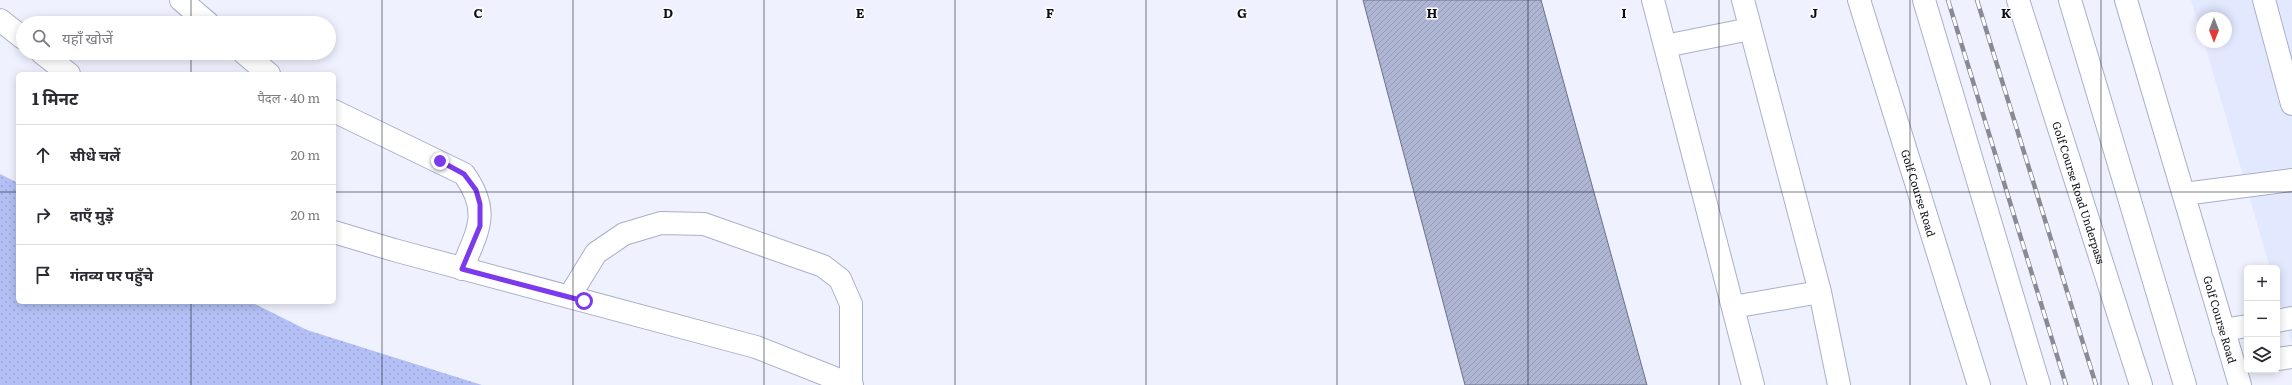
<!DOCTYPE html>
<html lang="hi">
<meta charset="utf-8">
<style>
:root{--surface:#fff;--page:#f7f7f7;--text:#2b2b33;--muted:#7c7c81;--line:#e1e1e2}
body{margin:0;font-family:Literata,"Noto Sans Devanagari",serif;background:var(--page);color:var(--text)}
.controls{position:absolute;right:12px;bottom:12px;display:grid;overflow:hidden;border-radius:6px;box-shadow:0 2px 10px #0003}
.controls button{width:36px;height:36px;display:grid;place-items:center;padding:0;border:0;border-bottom:1px solid var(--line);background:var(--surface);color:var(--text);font:20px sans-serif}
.compass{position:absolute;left:2196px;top:12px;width:36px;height:36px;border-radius:50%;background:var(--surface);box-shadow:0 2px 10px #0003;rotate:180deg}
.stop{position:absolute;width:12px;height:12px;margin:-9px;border:3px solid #7c3aed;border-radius:50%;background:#fff}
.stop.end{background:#7c3aed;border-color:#fff;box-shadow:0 1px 4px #0008}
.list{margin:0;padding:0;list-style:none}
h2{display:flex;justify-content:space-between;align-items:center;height:52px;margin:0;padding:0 16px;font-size:17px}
h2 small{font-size:13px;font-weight:400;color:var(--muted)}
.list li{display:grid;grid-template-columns:26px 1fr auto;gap:12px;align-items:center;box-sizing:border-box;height:60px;padding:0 16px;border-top:1px solid var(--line)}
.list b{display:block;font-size:15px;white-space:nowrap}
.list em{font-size:13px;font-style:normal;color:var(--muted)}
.icon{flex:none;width:22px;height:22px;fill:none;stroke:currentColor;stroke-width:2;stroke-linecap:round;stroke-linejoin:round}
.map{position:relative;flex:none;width:2292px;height:385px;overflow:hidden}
.search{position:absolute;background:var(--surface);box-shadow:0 2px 10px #0003;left:16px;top:16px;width:320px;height:44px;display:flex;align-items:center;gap:10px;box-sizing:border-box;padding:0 14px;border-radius:22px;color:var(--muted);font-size:15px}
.panel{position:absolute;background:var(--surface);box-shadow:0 2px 10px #0003;left:16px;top:72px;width:320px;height:232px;border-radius:6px}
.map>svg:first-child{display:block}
</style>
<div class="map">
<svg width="2292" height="385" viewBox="0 0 2292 385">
<defs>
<pattern id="grass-dots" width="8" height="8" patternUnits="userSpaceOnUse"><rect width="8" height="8" fill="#b4c0f5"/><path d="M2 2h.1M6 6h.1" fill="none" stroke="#9aa4d1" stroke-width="1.8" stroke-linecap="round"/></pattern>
<pattern id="building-hatch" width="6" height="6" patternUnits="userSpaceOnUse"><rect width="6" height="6" fill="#afb6d3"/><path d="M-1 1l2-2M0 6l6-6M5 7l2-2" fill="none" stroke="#959bb4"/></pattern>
</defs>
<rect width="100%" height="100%" fill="#eff2fe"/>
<path fill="#e2e8fe" d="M2191,0H2292V344L2277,293V268H2270L2204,42H2226V18H2202V37Z"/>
<path fill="url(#grass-dots)" d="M0,174L18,183V302H251L307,330L482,385H0Z"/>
<path fill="url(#building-hatch)" stroke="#69708a" d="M1363,0H1541L1647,385H1465Z"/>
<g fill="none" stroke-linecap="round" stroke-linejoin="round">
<defs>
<path id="lane" d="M181,0L208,23
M2264,0L2292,104
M244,53L269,74
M334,111L464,174C491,212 478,230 462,269
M2184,194L2292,180
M2277,321L2292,318
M2223,330L2247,326
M2277,359L2292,357"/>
<path id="street" d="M1653,0L1753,385
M1743,0L1820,292L1839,385
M0,20L23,38
M1665,46L1750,29
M42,53L69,74
M334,232L394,250L756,347L852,385
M569,297L596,253L624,234L661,223L704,224L823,266L840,279L851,304V385
M1733,307L1820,292"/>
<g id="secondary">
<path id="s1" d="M1859,0L1979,385"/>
<path d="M1924,0L2039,385"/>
<path id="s2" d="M2018,0L2141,385"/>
<path d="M2070,0L2185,385"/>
<path id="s3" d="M2126,0L2240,385"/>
</g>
</defs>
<use href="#lane" stroke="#a8afcb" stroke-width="24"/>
<use href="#street" stroke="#a8afcb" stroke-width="24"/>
<use href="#secondary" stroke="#a8afcb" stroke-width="24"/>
<use href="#lane" stroke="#fff" stroke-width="22"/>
<use href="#street" stroke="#fff" stroke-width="22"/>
<use href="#secondary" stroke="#fff" stroke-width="22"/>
<defs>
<path id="rail" d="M1948,0L2066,385
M1977,0L2096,385"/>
</defs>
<use href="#rail" stroke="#888a95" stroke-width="4.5"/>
<use href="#rail" stroke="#fff" stroke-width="3" stroke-dasharray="9" stroke-linecap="butt"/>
</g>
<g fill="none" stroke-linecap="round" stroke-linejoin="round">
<path stroke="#7c3aed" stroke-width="5" d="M440,161L464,174L476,190L480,204V226L462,269L584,301"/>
</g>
<path fill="none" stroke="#0d0f18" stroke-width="1" stroke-opacity="0.55" d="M191,0V23M382,0V385M573,0V385M764,0V385M955,0V385M1146,0V385M1337,0V385M1528,0V385M1719,0V385M1910,0V385M2101,0V385M191,53V74M0,192H18M334,192H2292M191,302V385"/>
<g text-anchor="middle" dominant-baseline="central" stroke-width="3" stroke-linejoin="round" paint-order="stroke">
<g font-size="11" fill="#0d0f18" stroke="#fff">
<text stroke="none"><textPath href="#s1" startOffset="202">Golf Course Road</textPath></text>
<text stroke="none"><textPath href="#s2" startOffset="202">Golf Course Road Underpass</textPath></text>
<text stroke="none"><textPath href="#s3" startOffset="333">Golf Course Road</textPath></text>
</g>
</g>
<g font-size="13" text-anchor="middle" font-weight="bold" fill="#0d0f18" stroke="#fff" stroke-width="3" stroke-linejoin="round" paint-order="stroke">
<text x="478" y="18">C</text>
<text x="668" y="18">D</text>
<text x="860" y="18">E</text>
<text x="1050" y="18">F</text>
<text x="1242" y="18">G</text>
<text x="1432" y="18">H</text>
<text x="1624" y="18">I</text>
<text x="1814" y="18">J</text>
<text x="2006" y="18">K</text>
</g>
</svg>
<div class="controls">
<button>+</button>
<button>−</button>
<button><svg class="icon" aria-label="layers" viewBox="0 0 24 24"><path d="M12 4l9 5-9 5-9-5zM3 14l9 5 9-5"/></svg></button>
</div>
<svg class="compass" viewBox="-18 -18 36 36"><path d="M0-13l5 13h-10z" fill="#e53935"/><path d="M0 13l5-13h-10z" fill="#7c7c81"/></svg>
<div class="stop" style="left:584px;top:301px"></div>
<div class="stop end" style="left:440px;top:161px"></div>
<div class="search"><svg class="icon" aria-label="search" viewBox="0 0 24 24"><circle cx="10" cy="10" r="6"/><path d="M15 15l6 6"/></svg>यहाँ खोजें</div>
<section class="panel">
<h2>1 मिनट<small>पैदल · 40 m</small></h2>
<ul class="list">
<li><svg class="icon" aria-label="ahead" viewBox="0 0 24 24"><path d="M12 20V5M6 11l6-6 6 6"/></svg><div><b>सीधे चलें</b></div><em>20 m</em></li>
<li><svg class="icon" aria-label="right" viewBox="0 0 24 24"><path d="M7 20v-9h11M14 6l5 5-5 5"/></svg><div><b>दाएँ मुड़ें</b></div><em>20 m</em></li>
<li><svg class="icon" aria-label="arrive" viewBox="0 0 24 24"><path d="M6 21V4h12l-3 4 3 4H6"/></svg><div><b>गंतव्य पर पहुँचे</b></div></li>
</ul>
</section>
</div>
